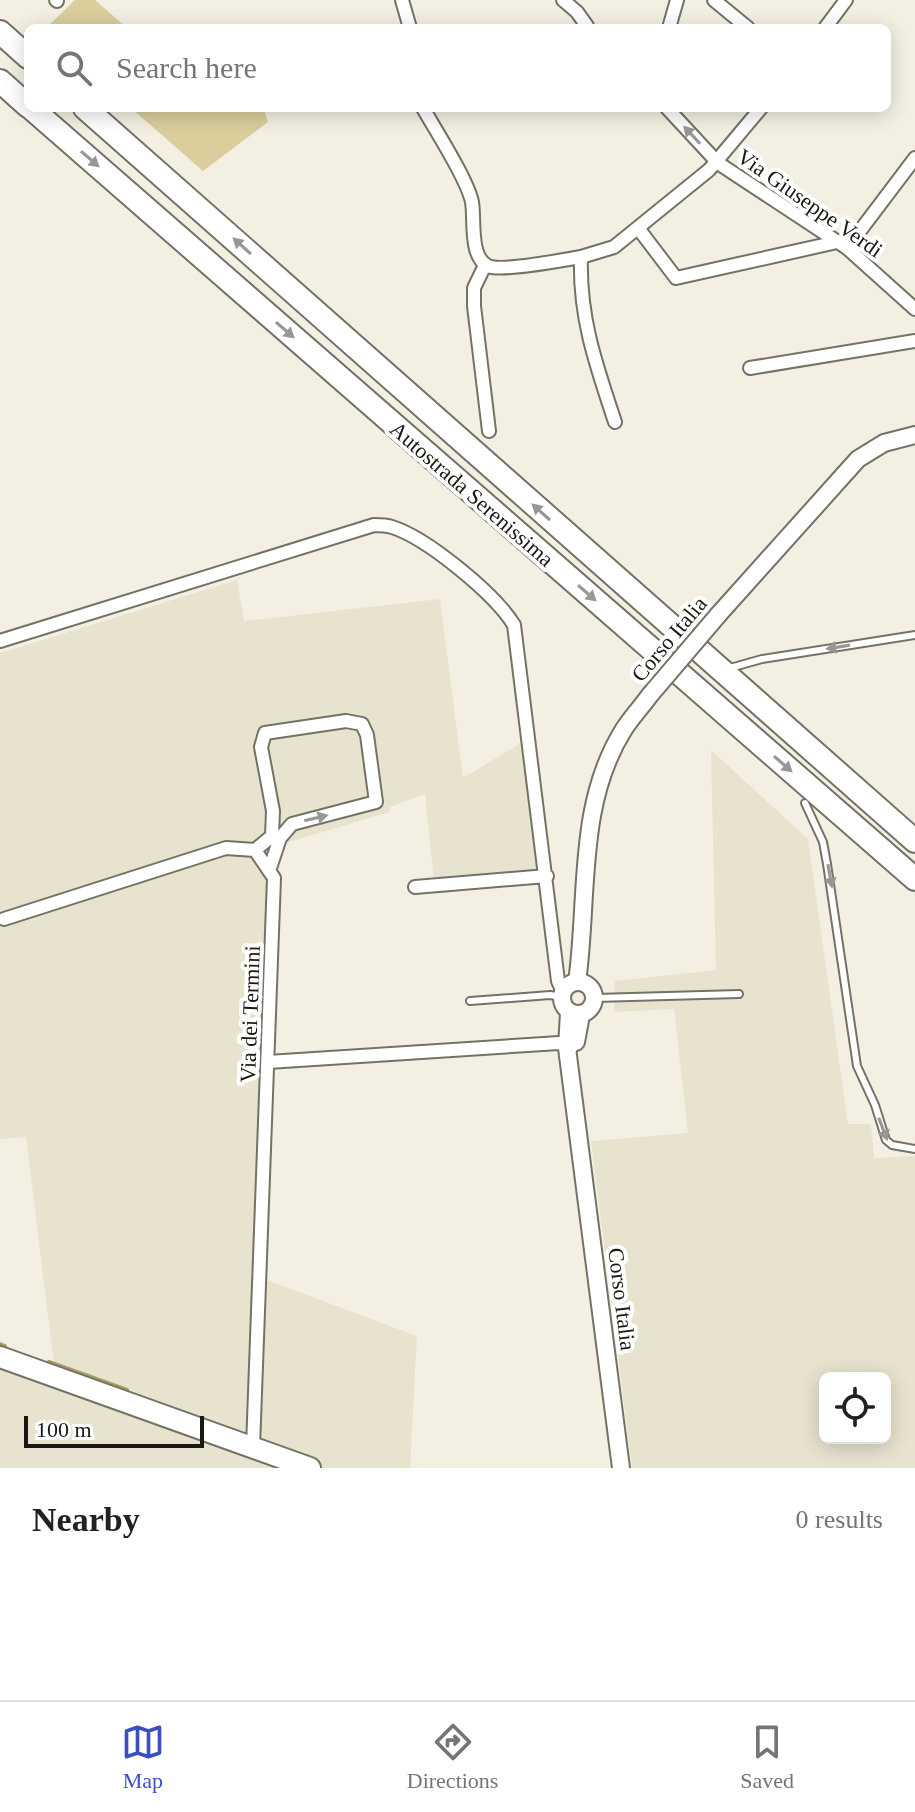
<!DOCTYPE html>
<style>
:root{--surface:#fff;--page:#f2f2f2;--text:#202124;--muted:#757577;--line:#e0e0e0;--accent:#3c4fc2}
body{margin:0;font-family:Georgia,serif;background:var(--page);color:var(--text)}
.controls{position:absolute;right:24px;bottom:24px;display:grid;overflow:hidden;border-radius:12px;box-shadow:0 4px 20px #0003}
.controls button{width:72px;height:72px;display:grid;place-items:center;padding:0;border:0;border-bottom:2px solid var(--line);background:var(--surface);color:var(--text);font:40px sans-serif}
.scale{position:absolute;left:24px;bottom:20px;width:180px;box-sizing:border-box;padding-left:8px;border:4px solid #191813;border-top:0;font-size:22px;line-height:28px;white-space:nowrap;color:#191813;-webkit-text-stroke:6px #fff;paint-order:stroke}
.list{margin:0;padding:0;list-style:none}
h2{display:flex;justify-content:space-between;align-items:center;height:104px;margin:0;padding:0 32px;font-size:34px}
h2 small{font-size:26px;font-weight:400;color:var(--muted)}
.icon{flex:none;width:44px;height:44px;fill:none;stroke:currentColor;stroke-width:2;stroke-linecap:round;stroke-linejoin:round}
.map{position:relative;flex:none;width:915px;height:1468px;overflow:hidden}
.search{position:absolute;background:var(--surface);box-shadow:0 4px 20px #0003;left:24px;right:24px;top:24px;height:88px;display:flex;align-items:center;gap:20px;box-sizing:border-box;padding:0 28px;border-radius:12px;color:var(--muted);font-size:30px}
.sheet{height:232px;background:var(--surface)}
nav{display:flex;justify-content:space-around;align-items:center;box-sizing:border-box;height:112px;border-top:2px solid var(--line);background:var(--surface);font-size:22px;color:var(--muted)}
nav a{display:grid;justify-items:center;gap:4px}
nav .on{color:var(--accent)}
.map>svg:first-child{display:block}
</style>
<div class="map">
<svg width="915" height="1468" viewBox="0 0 915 1468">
<rect width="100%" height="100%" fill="#f3f0e3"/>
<path fill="#e8e3cf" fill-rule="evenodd" d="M237,580L244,621L440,599L463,778L521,743L542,873L434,881L425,794L390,807L389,812L286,843L269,879L249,1443L55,1373L26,1137L0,1139V653Z
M711,750L808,839L848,1124H871L874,1158L915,1156V1468H632L591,1141L688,1133L674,1009L614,1012L615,981L716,970ZM825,1378H885V1438H825Z
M264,1279L417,1336L410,1468H320L256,1445Z
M0,1362L295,1468H0Z"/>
<path fill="#d9ce9c" d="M75,0H95L127,28H46Z
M131,108H263L268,122L203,171Z"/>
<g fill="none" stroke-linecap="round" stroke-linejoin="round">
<path stroke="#ab9d60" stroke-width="4" d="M0,1344L5,1346
M49,1362L127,1390"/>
<defs>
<path id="service" d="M730,668L762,659L915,635
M805,803L823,842L827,864L857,1066L875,1105L886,1140L892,1145L915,1149
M595,998L739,994
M470,1001L550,995L562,997"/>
<path id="minor" d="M56,0L57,1
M402,0L410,28
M563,0L577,12L587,26
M714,0L748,28
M669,28L677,0
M825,28L846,0
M423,108C436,131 467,179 472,202C475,220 469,257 488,266C500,272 564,260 581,257
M667,108L718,163L847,248L915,309
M638,228L676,278L837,242
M847,248L915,158
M485,265L474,288V306L489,431
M750,368L915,341
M615,422C596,365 579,317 581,257L614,247L709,170L761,108
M0,641L374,525C380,525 386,525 392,527C427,538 495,594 514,625L558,981L563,992
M255,850L272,836L273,811L261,747L265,733L346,721L362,724L367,735L376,802L292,824L280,838L269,871
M415,887L547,876
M4,919L226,848L255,850L274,878L253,1447
M268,1062L559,1043L571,1048"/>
<path id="tertiary" d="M719,614L858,459L884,443L915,435
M562 998a16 16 0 1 1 32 0a16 16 0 1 1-32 0Z
M577,982C589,898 576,805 624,729C632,717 642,706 650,695
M569,1012L567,1048L621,1468
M576,1042L581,1015"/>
<path id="primary" d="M0,1357L310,1468"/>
<path id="motorway" d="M0,32L28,57
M0,81L28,106
M31,108L915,879
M85,108L915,841"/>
</defs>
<use href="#service" stroke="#747266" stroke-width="10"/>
<use href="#minor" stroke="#747266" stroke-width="16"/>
<use href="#tertiary" stroke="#747266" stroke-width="20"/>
<use href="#primary" stroke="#747266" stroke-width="24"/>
<use href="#motorway" stroke="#747266" stroke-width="26"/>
<use href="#service" stroke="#fff" stroke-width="6"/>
<use href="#minor" stroke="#fff" stroke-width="12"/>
<use href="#tertiary" stroke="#fff" stroke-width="16"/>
<use href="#primary" stroke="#fff" stroke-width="20"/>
<use href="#motorway" stroke="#fff" stroke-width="22"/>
<defs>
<path id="tertiary-bridge" d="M650,695L719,614"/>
</defs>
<use href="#tertiary-bridge" stroke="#747266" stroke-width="20" stroke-linecap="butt"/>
<use href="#tertiary-bridge" stroke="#fff" stroke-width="16"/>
</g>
<defs><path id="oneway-solid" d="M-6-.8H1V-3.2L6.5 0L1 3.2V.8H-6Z" transform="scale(2)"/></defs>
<g fill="#989795">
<use href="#oneway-solid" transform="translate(692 135) rotate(-133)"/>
<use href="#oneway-solid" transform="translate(90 159) rotate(41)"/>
<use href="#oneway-solid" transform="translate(242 246) rotate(-138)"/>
<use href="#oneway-solid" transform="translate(285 330) rotate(41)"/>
<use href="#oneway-solid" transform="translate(541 512) rotate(-138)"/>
<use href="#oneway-solid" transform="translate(587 593) rotate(41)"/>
<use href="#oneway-solid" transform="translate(838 647) rotate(171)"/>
<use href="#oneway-solid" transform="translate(783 764) rotate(41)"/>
<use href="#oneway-solid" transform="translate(316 818) rotate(-13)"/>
<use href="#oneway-solid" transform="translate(830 876) rotate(80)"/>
<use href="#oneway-solid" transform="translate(883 1129) rotate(69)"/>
</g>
<g text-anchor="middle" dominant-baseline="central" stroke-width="8" stroke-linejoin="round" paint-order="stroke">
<g font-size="22" fill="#191813" stroke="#fff">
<text transform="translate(810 203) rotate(35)">Via Giuseppe Verdi</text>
<text transform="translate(472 494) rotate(41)">Autostrada Serenissima</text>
<text transform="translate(669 639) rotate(-50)">Corso Italia</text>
<text transform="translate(250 1014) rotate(-88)">Via dei Termini</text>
<text transform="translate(622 1299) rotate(83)">Corso Italia</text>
</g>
</g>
</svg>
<div class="controls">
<button><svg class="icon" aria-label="locate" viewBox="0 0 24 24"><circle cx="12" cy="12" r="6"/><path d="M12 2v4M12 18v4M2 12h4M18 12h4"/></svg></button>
</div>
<div class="scale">100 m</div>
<div class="search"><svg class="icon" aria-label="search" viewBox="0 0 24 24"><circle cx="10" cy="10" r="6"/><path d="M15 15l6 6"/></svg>Search here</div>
</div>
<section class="sheet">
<h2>Nearby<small>0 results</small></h2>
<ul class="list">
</ul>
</section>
<nav>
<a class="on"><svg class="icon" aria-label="map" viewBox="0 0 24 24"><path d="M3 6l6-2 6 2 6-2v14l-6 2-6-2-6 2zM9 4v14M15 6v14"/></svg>Map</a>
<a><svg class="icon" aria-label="directions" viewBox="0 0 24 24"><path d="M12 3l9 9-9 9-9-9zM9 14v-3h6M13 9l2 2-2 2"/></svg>Directions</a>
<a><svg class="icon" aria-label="saved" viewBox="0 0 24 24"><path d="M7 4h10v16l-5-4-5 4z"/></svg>Saved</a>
</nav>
